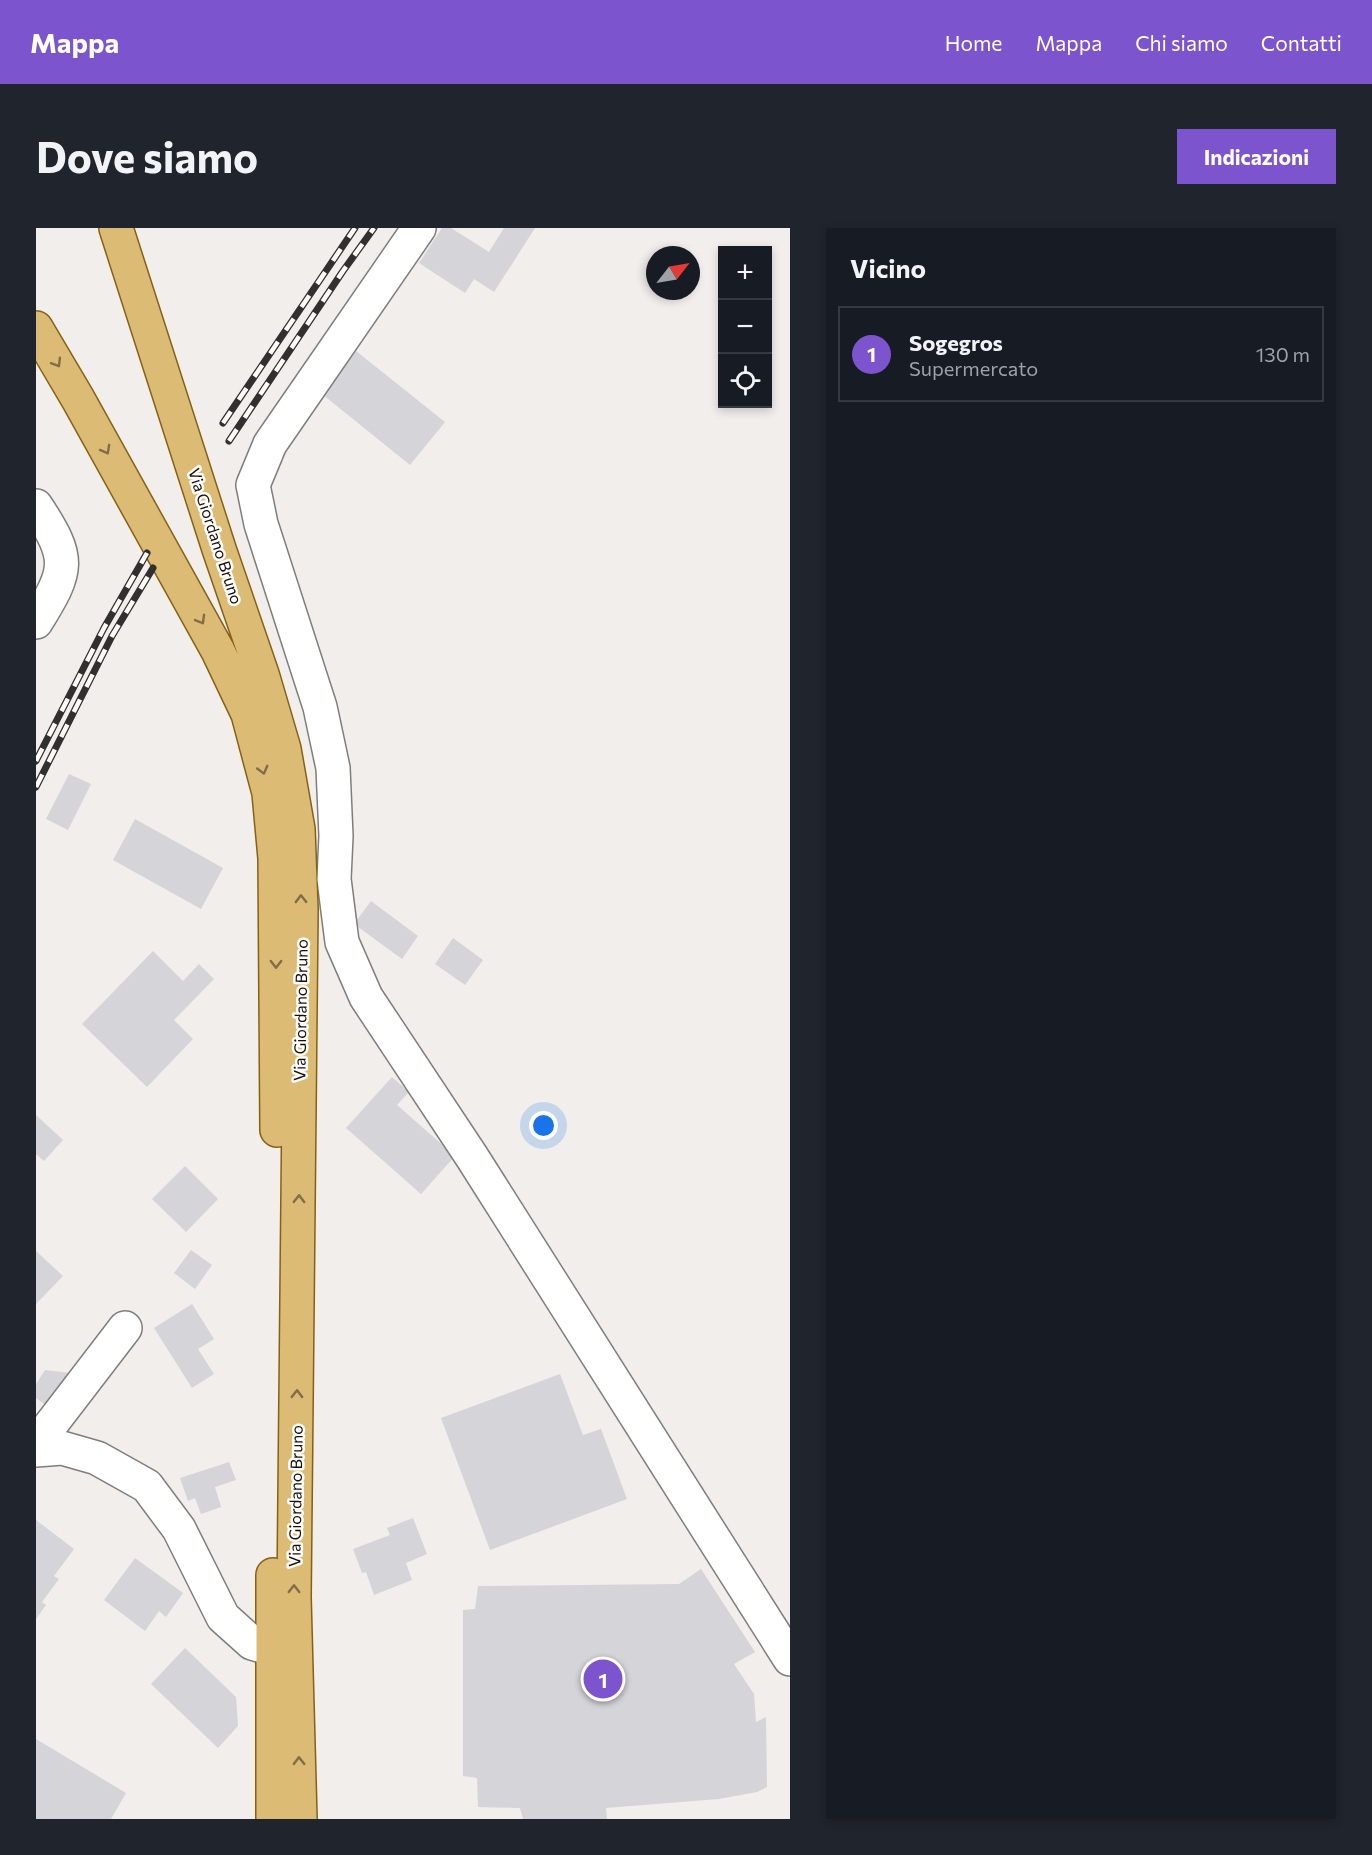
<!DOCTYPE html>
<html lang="it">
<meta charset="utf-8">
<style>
:root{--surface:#171b24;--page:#20242c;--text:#f1f3f6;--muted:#9ea1a6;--line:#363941;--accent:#7c55ce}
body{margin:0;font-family:Commissioner,sans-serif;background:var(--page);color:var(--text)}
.controls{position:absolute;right:18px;top:18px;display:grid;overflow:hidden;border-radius:0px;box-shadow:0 3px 9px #0003}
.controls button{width:54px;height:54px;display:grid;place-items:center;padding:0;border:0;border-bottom:2px solid var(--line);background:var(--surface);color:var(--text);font:30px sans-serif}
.compass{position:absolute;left:610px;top:18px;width:54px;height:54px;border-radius:50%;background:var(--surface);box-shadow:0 3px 9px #0003;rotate:59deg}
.you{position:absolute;left:508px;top:898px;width:21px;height:21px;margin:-15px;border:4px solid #fff;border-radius:50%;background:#1a73e8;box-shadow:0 0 0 9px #1a73e833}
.badge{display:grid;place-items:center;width:39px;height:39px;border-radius:50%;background:var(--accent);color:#fff;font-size:20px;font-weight:700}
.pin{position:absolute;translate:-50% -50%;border:3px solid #fff;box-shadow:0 2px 6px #0006}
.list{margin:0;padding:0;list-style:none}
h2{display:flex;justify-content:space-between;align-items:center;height:78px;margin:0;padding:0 24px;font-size:26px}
h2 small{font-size:20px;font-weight:400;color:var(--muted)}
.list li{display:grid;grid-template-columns:39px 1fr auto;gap:18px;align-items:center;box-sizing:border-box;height:96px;margin:0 12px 12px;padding:0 12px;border:2px solid var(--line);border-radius:0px}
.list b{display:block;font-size:22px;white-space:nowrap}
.list p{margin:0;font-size:20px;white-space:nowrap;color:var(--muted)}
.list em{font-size:20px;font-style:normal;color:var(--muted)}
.icon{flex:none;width:33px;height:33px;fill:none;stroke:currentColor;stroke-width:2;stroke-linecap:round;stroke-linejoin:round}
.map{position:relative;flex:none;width:754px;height:1591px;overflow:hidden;border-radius:0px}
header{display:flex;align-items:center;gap:36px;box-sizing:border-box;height:84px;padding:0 30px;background:var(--accent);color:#fff}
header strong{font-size:28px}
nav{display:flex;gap:33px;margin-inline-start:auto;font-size:21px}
.intro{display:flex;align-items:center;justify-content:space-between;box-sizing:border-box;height:144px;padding:0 36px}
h1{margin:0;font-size:42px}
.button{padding:15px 27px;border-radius:0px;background:var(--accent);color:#fff;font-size:21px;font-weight:700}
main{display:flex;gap:36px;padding:0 36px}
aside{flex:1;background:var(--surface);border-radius:0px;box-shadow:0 3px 9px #0003}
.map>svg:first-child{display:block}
</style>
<header>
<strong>Mappa</strong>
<nav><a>Home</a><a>Mappa</a><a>Chi siamo</a><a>Contatti</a></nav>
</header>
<div class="intro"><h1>Dove siamo</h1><a class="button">Indicazioni</a></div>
<main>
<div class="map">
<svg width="754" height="1591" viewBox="0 0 754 1591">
<rect width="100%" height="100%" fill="#f1eeeb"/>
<path fill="#d5d4d8" d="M406,0H415L453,24L468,0H499L458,64L438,51L429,65L383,35Z
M320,123L409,194L374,237L286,166Z
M33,546L55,556L32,602L10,591Z
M99,591L187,640L165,681L77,632Z
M335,673L382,708L366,731L318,696Z
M417,710L447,732L429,757L399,736Z
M117,723L147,753L163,736L178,751L138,792L157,811L111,859L46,796Z
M356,849L373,864L361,877L419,928L385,966L310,900Z
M0,887L27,912L8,933L0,926Z
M149,938L182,971L150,1004L116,971Z
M155,1022L176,1037L159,1061L138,1045Z
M0,1023L27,1048L0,1076Z
M156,1076L178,1111L162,1121L178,1146L156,1160L118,1100Z
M9,1142L43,1146L18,1183L0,1170V1156Z
M524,1146L547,1207L565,1201L591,1271L454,1322L405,1190Z
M193,1234L200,1252L179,1259L185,1279L165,1286L159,1270L152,1273L144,1250Z
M377,1290L391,1326L370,1335L376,1352L338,1367L330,1344L326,1345L317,1321L354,1307L351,1300Z
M0,1292L38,1321L18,1348L23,1351L6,1374L10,1377L0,1391Z
M99,1330L147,1365L130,1389L123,1383L109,1403L68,1372Z
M665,1341L719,1424L698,1436L718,1466L720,1494L730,1489L731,1559L721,1564L683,1571L570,1580L571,1591H487L484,1580L442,1579L441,1550L427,1548V1382L439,1381L442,1358L643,1356Z
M149,1420L200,1469L202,1498L182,1520L115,1456Z
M0,1511L90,1565L75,1591H0Z"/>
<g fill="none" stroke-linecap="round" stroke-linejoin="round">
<defs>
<path id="minor" d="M383,0L234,216L217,257L225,296L284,479L297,540L300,608L298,651L306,714L330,769L436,929L754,1431
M0,278C35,331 33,341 0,394
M0,1216L89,1100
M0,1222L26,1220L61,1230L111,1258L143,1301L187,1389L216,1415L236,1421"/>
<path id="major" d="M80,0L183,321L226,446L248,521L262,601L265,681L258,1369L264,1591
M0,100L42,171L182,423L212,486L233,565L239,630L241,902
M237,1347V1591"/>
</defs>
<use href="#minor" stroke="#807e7b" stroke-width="36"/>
<use href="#major" stroke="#866115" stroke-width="36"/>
<use href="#minor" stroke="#fff" stroke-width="33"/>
<use href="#major" stroke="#dcbb74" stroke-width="33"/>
<defs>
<path id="rail" d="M187,195L319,0
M193,213L307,43L338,0
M0,533L68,400L111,325
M0,559L76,408L117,340"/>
</defs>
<use href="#rail" stroke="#31302f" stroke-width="7"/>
<use href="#rail" stroke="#fefcf8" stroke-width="4.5" stroke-dasharray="14" stroke-linecap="butt"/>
</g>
<defs><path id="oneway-chevron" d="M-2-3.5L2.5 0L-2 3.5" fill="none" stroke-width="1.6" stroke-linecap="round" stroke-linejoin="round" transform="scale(1.5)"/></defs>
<g stroke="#816e47">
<use href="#oneway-chevron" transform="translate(21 135) rotate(59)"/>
<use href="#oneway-chevron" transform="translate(70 222) rotate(61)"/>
<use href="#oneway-chevron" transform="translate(165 392) rotate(60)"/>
<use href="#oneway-chevron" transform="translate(227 542) rotate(75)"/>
<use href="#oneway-chevron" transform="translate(265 671) rotate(-91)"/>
<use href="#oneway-chevron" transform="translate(240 736) rotate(90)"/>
<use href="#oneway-chevron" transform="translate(263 971) rotate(-89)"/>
<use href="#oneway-chevron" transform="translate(261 1166) rotate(-89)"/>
<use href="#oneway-chevron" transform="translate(258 1361) rotate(-90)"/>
<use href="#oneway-chevron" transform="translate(263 1533) rotate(-91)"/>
</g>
<g text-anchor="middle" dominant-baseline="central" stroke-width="5" stroke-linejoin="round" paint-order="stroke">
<g font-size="16" fill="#11100f" stroke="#fefcf8">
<text transform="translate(180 308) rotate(72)">Via Giordano Bruno</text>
<text transform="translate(264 782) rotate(-89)">Via Giordano Bruno</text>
<text transform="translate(259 1268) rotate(-89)">Via Giordano Bruno</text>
</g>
</g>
</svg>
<div class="controls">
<button>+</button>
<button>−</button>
<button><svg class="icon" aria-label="locate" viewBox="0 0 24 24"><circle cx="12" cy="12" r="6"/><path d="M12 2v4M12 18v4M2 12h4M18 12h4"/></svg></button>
</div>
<svg class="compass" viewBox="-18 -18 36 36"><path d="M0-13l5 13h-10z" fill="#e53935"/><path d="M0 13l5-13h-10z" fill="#9ea1a6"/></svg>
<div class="you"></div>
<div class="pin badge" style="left:567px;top:1451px">1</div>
</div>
<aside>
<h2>Vicino<small></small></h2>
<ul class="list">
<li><span class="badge">1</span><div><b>Sogegros</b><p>Supermercato</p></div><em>130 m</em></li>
</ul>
</aside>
</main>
